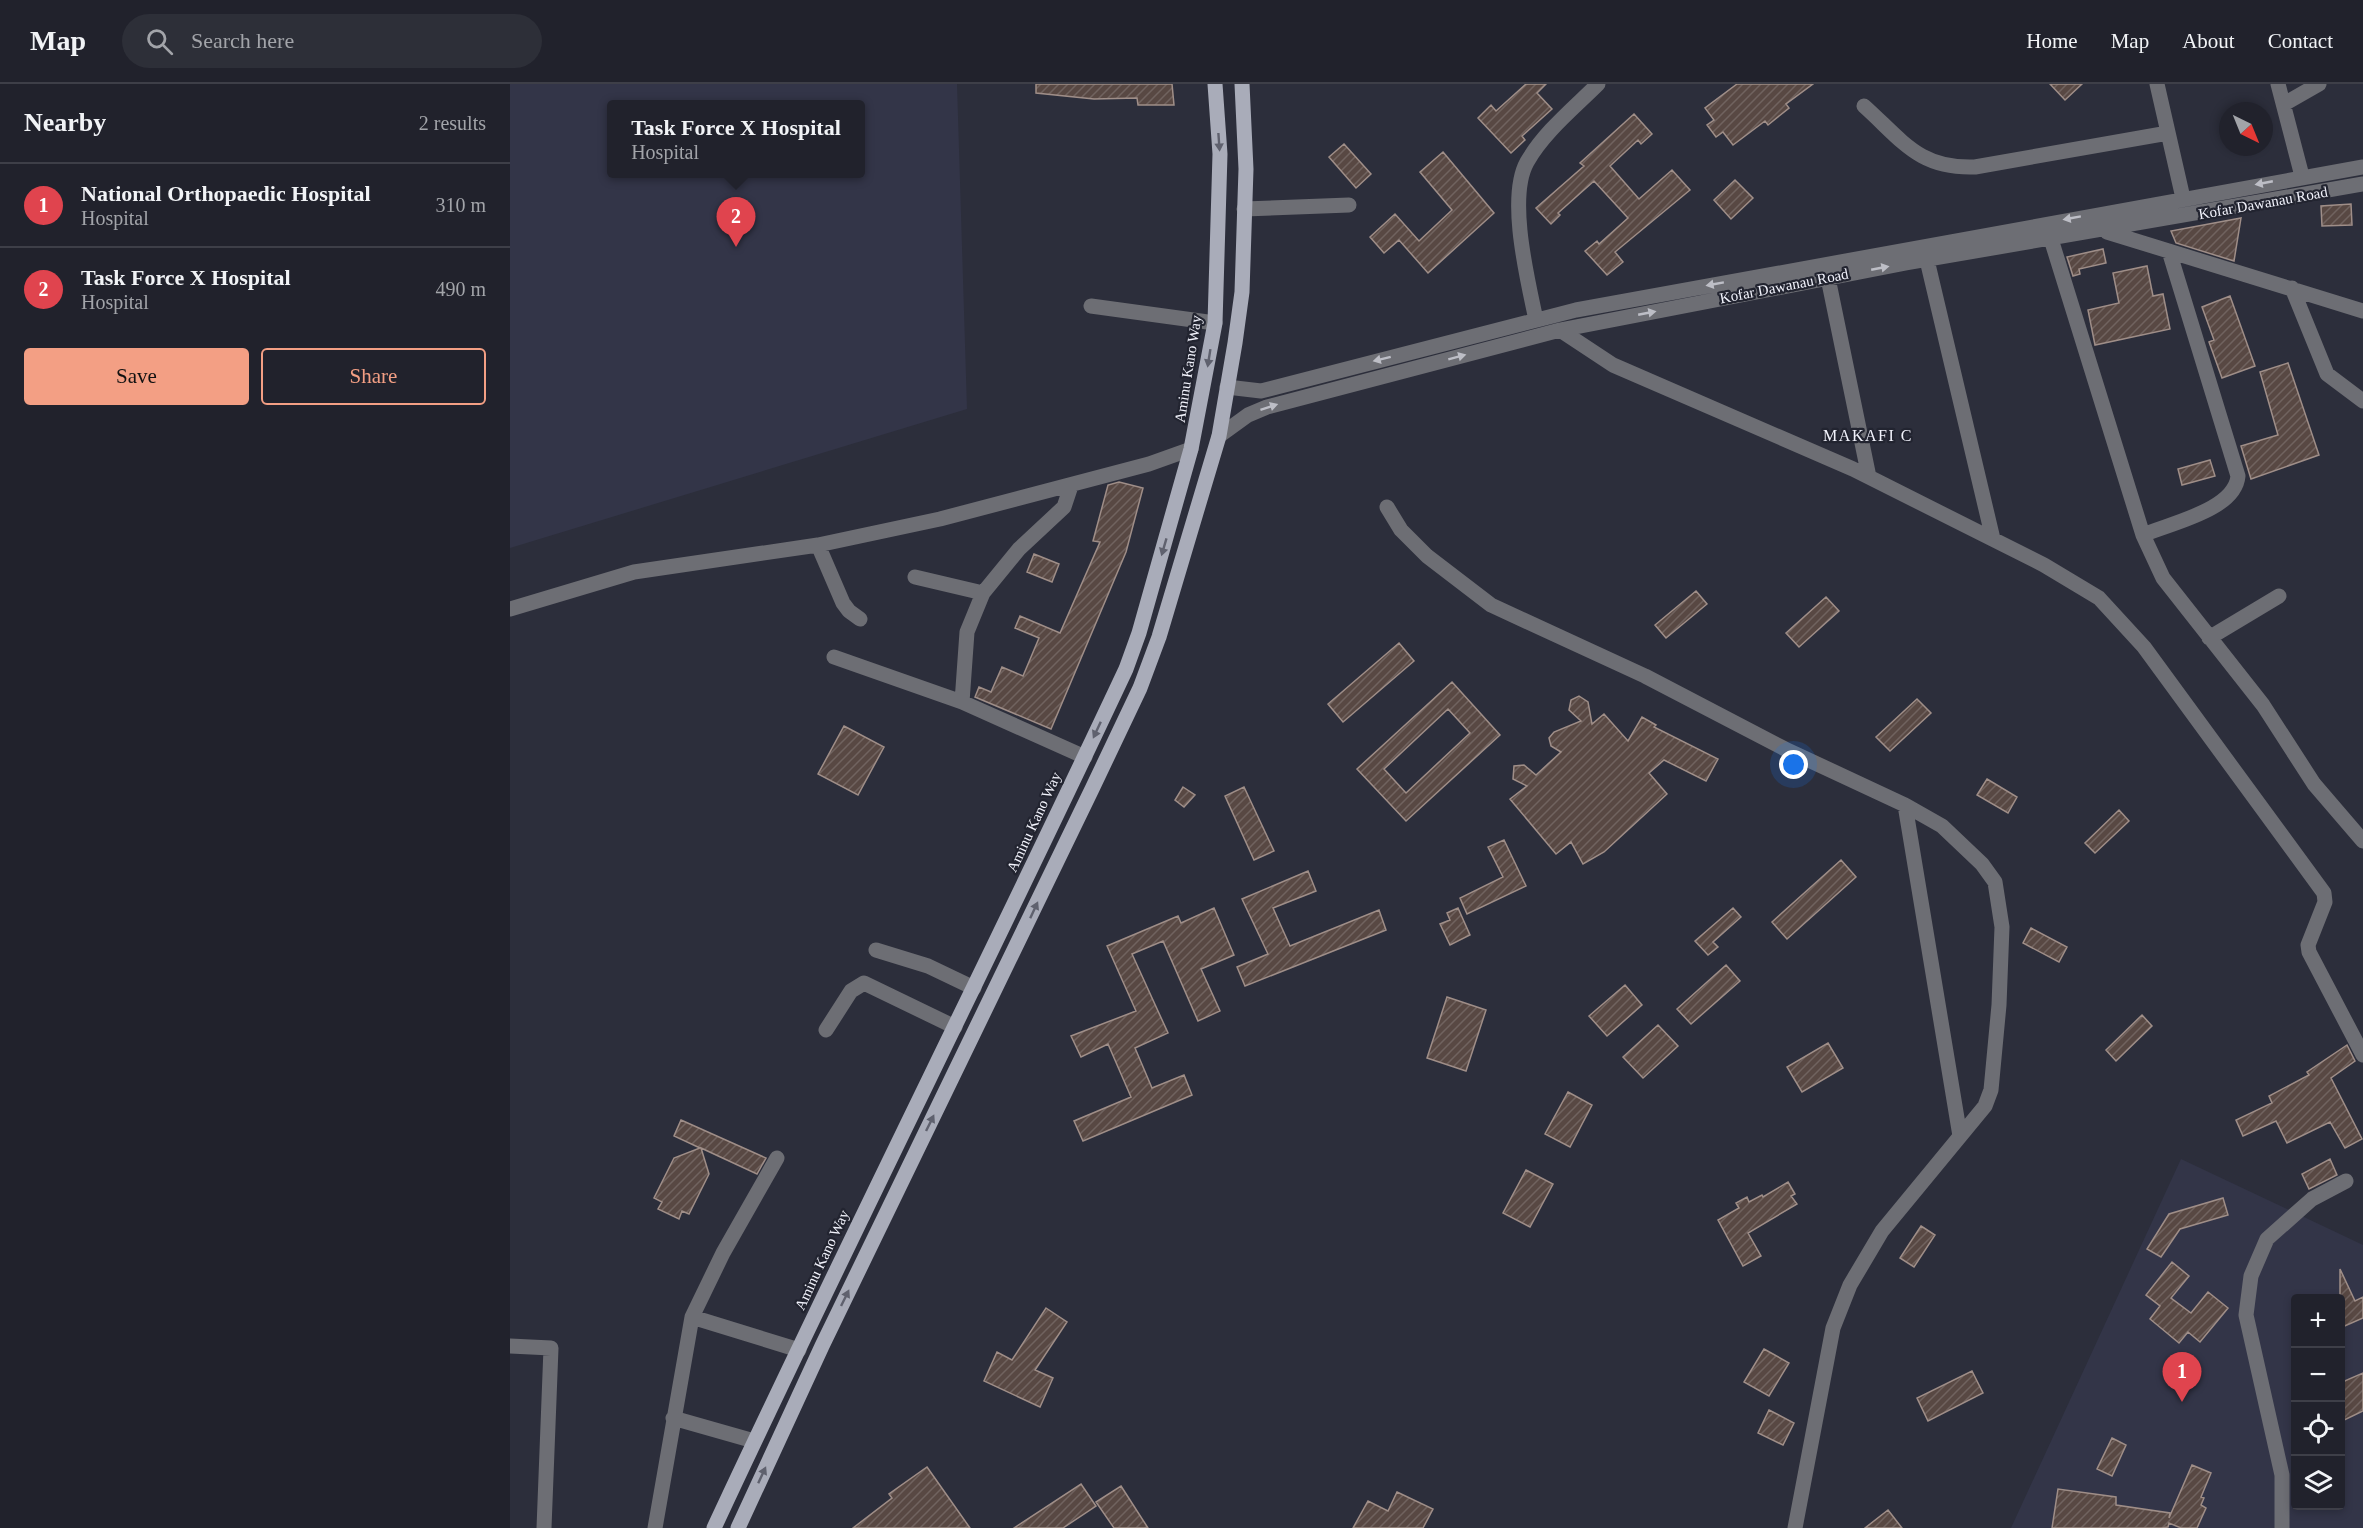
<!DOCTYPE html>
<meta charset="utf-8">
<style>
:root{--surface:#21222c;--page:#2d2f38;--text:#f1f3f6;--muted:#a2a4a9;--line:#3e3f48;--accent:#f39f84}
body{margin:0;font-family:"Times New Roman",serif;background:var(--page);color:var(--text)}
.controls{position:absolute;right:18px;bottom:18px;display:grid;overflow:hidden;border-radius:6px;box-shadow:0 3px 9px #0003}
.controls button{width:54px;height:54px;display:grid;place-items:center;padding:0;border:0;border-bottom:2px solid var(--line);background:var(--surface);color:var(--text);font:30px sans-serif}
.compass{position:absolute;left:1709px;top:18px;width:54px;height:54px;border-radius:50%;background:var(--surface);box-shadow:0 3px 9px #0003;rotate:137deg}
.you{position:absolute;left:1284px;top:681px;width:21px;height:21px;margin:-15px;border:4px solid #fff;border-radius:50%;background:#1a73e8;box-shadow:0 0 0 9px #1a73e833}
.badge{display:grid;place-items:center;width:39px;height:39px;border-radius:50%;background:var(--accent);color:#fff;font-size:20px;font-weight:700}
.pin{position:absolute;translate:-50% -50px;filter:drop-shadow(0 2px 3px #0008)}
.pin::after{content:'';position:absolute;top:32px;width:21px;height:18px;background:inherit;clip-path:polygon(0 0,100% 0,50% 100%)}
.popup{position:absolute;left:97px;top:16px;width:258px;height:78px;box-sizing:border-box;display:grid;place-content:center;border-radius:6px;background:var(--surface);filter:drop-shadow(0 2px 4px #0005);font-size:20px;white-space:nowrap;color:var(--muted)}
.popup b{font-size:22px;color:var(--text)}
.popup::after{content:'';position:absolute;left:50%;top:100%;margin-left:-12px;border:12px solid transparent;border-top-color:var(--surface)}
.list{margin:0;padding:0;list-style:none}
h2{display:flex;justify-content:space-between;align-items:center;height:78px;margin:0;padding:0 24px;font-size:26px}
h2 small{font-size:20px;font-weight:400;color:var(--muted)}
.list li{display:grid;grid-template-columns:39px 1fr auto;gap:18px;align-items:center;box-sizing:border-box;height:84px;padding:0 24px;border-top:2px solid var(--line)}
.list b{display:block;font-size:22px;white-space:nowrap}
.list p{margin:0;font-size:20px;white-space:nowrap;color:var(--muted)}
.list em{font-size:20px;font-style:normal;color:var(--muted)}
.actions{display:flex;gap:12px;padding:18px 24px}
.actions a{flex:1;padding:14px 0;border:2px solid var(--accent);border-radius:6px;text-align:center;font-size:21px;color:var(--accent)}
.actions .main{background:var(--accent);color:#111}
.icon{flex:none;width:33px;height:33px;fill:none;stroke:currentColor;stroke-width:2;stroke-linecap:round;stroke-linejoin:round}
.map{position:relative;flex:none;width:1853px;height:1444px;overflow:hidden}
header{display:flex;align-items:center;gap:36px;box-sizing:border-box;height:84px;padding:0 30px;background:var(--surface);border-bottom:2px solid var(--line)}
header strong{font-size:28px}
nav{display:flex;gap:33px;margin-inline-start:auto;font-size:21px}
.search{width:420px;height:54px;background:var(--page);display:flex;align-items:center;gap:15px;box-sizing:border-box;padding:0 21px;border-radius:33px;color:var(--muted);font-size:22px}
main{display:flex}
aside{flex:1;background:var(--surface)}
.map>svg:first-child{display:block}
</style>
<header>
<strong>Map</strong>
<div class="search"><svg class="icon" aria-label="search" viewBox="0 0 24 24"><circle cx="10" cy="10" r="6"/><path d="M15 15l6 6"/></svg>Search here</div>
<nav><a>Home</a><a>Map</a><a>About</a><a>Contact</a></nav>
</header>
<main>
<aside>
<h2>Nearby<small>2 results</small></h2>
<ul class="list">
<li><span class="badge" style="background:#e0444e">1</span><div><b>National Orthopaedic Hospital</b><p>Hospital</p></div><em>310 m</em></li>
<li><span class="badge" style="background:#e0444e">2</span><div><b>Task Force X Hospital</b><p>Hospital</p></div><em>490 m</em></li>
</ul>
<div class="actions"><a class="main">Save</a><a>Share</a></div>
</aside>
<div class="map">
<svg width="1853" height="1444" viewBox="0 0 1853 1444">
<defs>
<pattern id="building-hatch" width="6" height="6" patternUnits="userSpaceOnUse" patternTransform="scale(1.5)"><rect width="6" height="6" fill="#584843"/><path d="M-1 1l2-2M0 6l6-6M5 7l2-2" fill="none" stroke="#70635f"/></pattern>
</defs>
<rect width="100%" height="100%" fill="#2c2e3b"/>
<path fill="#333548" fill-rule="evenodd" d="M0,0H447L457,325L0,464ZM101,21H350V90H101Z
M1671,1075L1853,1161V1444H1501ZM1786,1214H1830V1422H1786Z"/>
<path fill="url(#building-hatch)" stroke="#9f8e88" stroke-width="1.5" fill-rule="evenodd" d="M526,0H662L664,21H628L627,14L584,15L526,9Z
M1016,0H1036L1027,9L1042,25L1012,52L1015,56L1001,69L968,34L981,21L986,27Z
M1227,0H1303L1276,20L1279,24L1258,41L1255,37L1223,61L1213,48L1206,53L1197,41L1204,36L1195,24Z
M1540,0H1572L1555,16Z
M1124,30L1142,50L1131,60L1128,56L1100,82L1129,115L1162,86L1180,106L1105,168L1113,178L1097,191L1075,167L1087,157L1089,160L1118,134L1084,97L1048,129L1050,131L1041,140L1026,124L1074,82L1070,79Z
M834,60L861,90L846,104L819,73Z
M933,68L984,129L918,189L889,156L874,169L860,153L885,130L909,157L942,126L910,88Z
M1225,96L1243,114L1221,135L1204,116Z
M1841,120L1842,141L1812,142L1811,122Z
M1731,134L1724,177L1666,159L1661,147Z
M1593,165L1596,179L1569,185L1570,190L1563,192L1557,173Z
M1637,182L1643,212L1653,210L1660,245L1585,261L1578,226L1609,219L1603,189Z
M1720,212L1745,282L1712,294L1699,258L1704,256L1692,223Z
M1778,279L1809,371L1741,395L1731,362L1768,351L1750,288Z
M1700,376L1705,392L1672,401L1668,385Z
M609,398L633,404L616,468L541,645L465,613L469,603L481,608L492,583L513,592L529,554L505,544L510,532L550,549L590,458L583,457L598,401Z
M524,470L549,480L542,498L517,488Z
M1186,507L1197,520L1156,554L1145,541Z
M1316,513L1329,527L1289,563L1276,549Z
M889,559L904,577L833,638L818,620Z
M942,598L990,651L896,737L847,685ZM938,625L960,649L896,709L874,685Z
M1069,612L1078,618L1082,640L1094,630L1118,657L1132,633L1146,641L1144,643L1208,675L1196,697L1154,676L1139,689L1157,710L1094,768L1073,780L1061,758L1046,770L1000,715L1017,702L1003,695L1004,682L1014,681L1026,691L1051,668L1041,662L1039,654L1044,648L1071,637L1059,626L1061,616Z
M1407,615L1421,629L1380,667L1366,653Z
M334,642L374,663L348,711L308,690Z
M1477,695L1507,713L1498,729L1467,711Z
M673,703L685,711L674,723L665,716Z
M734,703L764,767L744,776L715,712Z
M1609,726L1619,737L1585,769L1575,759Z
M994,756L1016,802L957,830L950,814L993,793L978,763Z
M1331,776L1346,793L1277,855L1262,838Z
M798,787L806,807L763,824L780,862L869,826L876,846L735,902L727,883L758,870L732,815Z
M704,824L724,871L691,885L710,927L688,937L653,857L622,870L658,949L625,964L642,1004L674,991L682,1011L573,1057L564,1037L621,1013L598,960L571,973L561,952L626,927L597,862L668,832L671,839Z
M948,824L960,851L940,861L930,840L940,836L937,829Z
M1223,824L1231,833L1203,858L1208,863L1198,871L1185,857Z
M1521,844L1557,863L1549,878L1513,859Z
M1216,881L1230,897L1181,940L1167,925Z
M1115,901L1132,921L1097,952L1079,932Z
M937,913L976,926L956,987L917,974Z
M1632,931L1642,942L1606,977L1596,966Z
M1148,941L1168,962L1133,994L1113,973Z
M1318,959L1333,984L1292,1008L1277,983Z
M1837,961L1845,977L1821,994L1852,1055L1835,1064L1820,1038L1777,1059L1766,1037L1733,1052L1726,1036L1762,1019L1759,1012L1799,991L1797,988Z
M1058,1008L1082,1021L1060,1063L1035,1050Z
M171,1036L256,1074L247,1090L191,1064L199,1090L179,1130L172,1127L169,1135L148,1125L152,1118L144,1114L164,1074L190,1064L164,1052Z
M1820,1075L1827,1091L1799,1105L1792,1090Z
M1016,1086L1043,1100L1020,1143L993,1129Z
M1278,1098L1285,1110L1281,1112L1287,1120L1238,1149L1251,1172L1233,1182L1208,1136L1229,1124L1226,1119L1237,1113L1239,1118L1252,1111L1253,1113Z
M1713,1114L1718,1131L1670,1145L1651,1173L1637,1165L1659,1130Z
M1411,1142L1425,1151L1404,1183L1390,1174Z
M1662,1178L1679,1192L1661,1214L1681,1229L1698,1208L1718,1224L1690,1258L1678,1248L1669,1259L1640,1235L1650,1222L1636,1211Z
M1830,1185L1845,1217L1853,1213V1234L1830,1244Z
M536,1224L557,1238L525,1286L543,1294L530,1323L474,1297L487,1268L502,1276Z
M1254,1265L1279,1279L1259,1312L1234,1298Z
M1462,1287L1473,1309L1418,1337L1407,1314Z
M1853,1289V1327L1830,1338V1299Z
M1259,1326L1284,1339L1273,1361L1248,1349Z
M1602,1354L1616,1361L1602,1392L1587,1385Z
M1682,1381L1701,1389L1691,1413L1694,1414L1691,1421L1696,1424L1687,1444H1671L1659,1439L1658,1443L1652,1444H1542L1548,1405L1606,1413V1421L1660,1429L1659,1434Z
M417,1383L460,1444H343L382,1414L379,1410Z
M571,1400L586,1422L553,1444H504Z
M611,1402L638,1444H604L586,1418Z
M887,1408L923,1425L913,1444H843L858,1417L878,1427Z
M1378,1426L1392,1444H1355Z"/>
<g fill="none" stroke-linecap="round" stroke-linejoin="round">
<path stroke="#6d6e74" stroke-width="15" d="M1647,0L1673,114
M1768,0L1792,92
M1774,20L1809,0
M1354,22C1393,57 1409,85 1465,83L1658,49
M734,125L839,121
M1597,148L1853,227
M1541,155L1633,451L1653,494L1753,621L1804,700L1853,757
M1417,176L1483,455
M1318,194L1359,393
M1782,204L1817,290L1853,317
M581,222L705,239
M1026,236C1018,197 997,114 1017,78C1034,48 1064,24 1088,0
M1050,246L1103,281L1343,385L1534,481L1589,514L1634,563L1814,809L1815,818L1798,861L1799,868L1853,971
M717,303L751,307L1066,226L1853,83
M709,352L738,331L757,323L1050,246L1396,179L1853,100
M877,423L891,446L917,472L981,521L1135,592L1275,665L1395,721L1432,742L1472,780L1485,798L1492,843L1489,921L1481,1006L1475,1022L1372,1147L1340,1201L1323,1244L1285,1444
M1633,451C1661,439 1725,426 1728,392L1659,167
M308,461L333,519L339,527L350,535
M405,493L473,509L509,465L554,423L561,402
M0,525L124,488L308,461L430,435L639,380L681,365
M1699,554L1769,512
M324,573L452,618L575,673
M452,618L457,548L473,509
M1395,721L1450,1052
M366,866L418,882L464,904
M316,946L341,907L354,899L445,943
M182,1233L289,1266
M0,1262L41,1264L34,1444
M163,1334L244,1357
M145,1444L182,1233L213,1169L267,1074
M1772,1444V1391L1736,1231L1741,1192L1757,1155L1802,1115L1836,1097"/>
<path stroke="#a9acb9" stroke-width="15" d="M204,1444C338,1156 481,873 616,585L629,549L681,365L705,239L710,70L705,0
M228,1444L312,1262L582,705L630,604L649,553L709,352L725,259L732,208L736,85L732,0"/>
</g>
<defs><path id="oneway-solid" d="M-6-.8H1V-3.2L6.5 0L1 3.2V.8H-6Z" transform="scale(1.5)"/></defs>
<g fill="#5f616e">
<use href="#oneway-solid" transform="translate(709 58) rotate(86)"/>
<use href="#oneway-solid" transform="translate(699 274) rotate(99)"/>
<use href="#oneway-solid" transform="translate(654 463) rotate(106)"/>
<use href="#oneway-solid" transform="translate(587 646) rotate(115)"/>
<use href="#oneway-solid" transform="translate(524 826) rotate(-65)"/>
<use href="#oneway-solid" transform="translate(420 1039) rotate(-64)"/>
<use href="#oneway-solid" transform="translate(335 1214) rotate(-64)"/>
<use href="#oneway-solid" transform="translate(252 1391) rotate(-65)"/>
</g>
<g fill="#bdbec6">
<use href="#oneway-solid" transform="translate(1754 99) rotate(169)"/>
<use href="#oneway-solid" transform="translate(1562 134) rotate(170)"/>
<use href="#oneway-solid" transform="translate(1370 184) rotate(-11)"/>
<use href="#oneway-solid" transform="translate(1205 200) rotate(170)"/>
<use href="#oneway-solid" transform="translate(1137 229) rotate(-11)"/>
<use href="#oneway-solid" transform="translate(947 273) rotate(-15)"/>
<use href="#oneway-solid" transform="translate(872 275) rotate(166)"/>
<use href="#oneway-solid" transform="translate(759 323) rotate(-18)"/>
</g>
<g text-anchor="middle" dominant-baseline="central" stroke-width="4.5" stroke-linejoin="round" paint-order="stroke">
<g font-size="15" fill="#f2f3fc" stroke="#222430">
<text transform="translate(1753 119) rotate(-10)">Kofar Dawanau Road</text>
<text transform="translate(1274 202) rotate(-11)">Kofar Dawanau Road</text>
<text transform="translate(678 285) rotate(-81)">Aminu Kano Way</text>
<text transform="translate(524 738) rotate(-65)">Aminu Kano Way</text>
<text transform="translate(312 1176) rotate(-65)">Aminu Kano Way</text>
</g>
<g font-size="16" letter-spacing="1.5" fill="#f2f3fc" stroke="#222430">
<text x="1358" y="351">MAKAFI C</text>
</g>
</g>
</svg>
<div class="controls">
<button>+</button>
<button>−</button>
<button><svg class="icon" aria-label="locate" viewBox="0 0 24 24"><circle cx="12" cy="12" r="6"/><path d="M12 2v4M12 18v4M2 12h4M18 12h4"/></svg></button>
<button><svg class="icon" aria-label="layers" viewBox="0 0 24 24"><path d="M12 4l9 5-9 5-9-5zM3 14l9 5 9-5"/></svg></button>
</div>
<svg class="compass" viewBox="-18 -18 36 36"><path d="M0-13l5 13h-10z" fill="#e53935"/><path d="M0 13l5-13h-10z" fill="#a2a4a9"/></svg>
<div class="you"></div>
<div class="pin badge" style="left:1672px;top:1318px;background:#e0444e">1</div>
<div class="pin badge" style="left:226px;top:163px;background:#e0444e">2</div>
<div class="popup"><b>Task Force X Hospital</b>Hospital</div>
</div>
</main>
